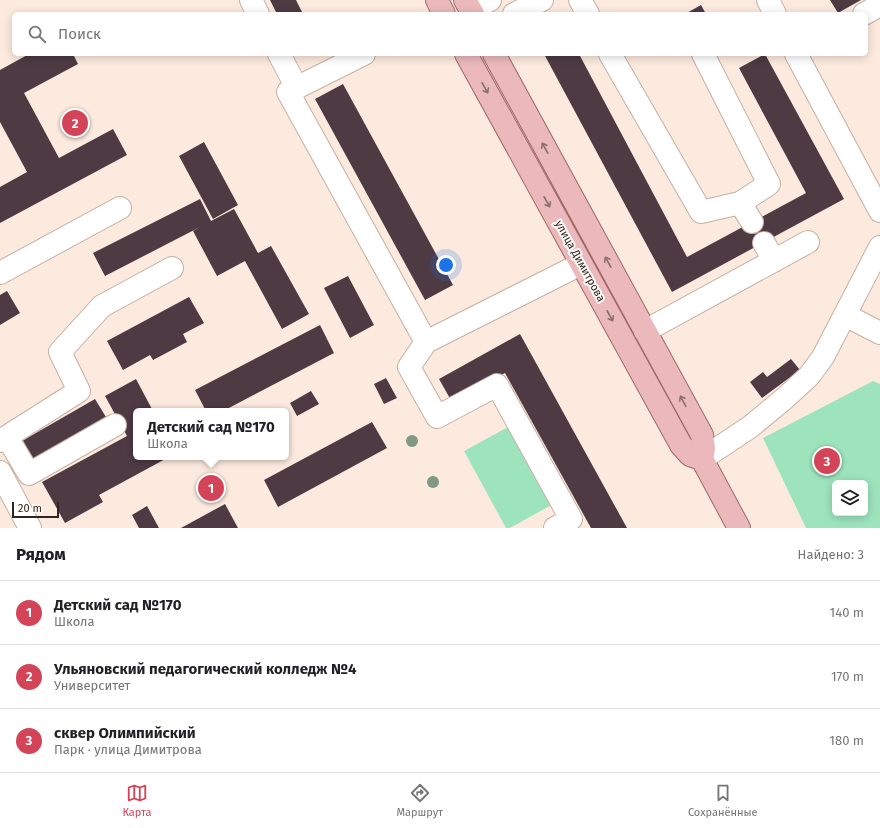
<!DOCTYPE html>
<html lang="ru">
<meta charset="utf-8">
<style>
:root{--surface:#fff;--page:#f6f6f6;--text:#202124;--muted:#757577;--line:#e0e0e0;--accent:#d44458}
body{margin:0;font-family:"Fira Sans",sans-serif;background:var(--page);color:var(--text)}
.controls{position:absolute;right:12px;bottom:12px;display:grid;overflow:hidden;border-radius:6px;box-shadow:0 2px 10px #0003}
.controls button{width:36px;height:36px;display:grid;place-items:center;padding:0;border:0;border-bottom:1px solid var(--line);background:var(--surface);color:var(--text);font:20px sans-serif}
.scale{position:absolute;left:12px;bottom:10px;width:47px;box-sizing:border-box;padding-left:4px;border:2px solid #2d251f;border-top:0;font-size:11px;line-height:14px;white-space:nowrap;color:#2d251f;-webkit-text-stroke:3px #fffaf7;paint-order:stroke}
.you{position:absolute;left:446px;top:265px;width:14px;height:14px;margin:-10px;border:3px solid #fff;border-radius:50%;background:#1a73e8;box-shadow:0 0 0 6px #1a73e833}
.badge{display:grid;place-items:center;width:26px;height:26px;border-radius:50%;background:var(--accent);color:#fff;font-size:13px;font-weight:700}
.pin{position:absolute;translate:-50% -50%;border:2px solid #fff;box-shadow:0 1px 4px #0006}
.popup{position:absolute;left:133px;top:408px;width:156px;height:52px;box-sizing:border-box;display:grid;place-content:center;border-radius:6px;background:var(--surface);filter:drop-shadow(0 1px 3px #0005);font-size:13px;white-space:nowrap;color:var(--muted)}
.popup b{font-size:15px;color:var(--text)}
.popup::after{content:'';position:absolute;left:50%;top:100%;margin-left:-8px;border:8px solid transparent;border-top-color:var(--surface)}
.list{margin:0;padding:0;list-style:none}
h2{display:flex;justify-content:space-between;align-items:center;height:52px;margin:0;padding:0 16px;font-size:17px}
h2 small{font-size:13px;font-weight:400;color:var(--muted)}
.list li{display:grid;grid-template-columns:26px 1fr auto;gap:12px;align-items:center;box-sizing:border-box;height:64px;padding:0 16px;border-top:1px solid var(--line)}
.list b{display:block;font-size:15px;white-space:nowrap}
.list p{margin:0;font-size:13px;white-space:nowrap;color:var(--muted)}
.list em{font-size:13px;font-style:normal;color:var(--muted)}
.icon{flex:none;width:22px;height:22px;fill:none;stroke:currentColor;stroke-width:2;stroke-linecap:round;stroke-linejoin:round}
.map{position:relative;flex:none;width:880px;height:528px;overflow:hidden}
.search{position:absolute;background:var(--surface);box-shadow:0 2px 10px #0003;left:12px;right:12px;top:12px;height:44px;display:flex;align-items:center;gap:10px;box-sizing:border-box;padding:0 14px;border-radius:6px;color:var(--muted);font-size:15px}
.sheet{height:244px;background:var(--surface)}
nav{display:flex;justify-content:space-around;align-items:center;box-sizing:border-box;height:56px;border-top:1px solid var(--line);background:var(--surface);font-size:11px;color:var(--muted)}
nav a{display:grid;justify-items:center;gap:2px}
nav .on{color:var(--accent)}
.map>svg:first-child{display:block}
</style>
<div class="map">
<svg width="880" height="528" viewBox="0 0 880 528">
<rect width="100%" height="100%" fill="#fceade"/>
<path fill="#9de4bd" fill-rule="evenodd" d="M873,381L880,384V528H806L763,438ZM835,483H865V513H835Z
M512,425L555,503L510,528H506L464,451Z"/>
<path fill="#4e3a43" d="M270,0H296L302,12L299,14H277Z
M830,0H861L838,13Z
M701,5L706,14H685Z
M29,54H73L78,64L24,93L59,158L113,129L127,155L0,223V187L27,172L0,122V70Z
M544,54H579L687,257L806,193L739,68L765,54L844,199L672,292Z
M343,84L453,285L425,300L315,99Z
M204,142L238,205L213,219L179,156Z
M200,199L211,221L234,209L258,253L271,246L309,314L282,329L245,261L217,276L193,231L200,227L105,276L93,253Z
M348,276L374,325L350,338L324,288Z
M7,291L20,313L0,325V295Z
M189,297L204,323L183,334L187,342L153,360L150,355L123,370L107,341Z
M320,325L334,353L223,411H206L195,390Z
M520,334L627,528H591L505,373L452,402L439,379Z
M791,359L800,370L762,398L750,382L763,372L767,377Z
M386,378L397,398L384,404L374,384Z
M136,379L153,411H136V457H169L99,495L103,502L65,523L42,482L127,436L105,396Z
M311,391L319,404L297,416L290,403Z
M95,399L109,422L35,465L22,441Z
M372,422L387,448L278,507L264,480Z
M225,504L238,528H181Z
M147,506L159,528H139L132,515Z"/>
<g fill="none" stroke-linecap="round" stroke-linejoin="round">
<defs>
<path id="minor" d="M251,0L258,14
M580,0L588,14
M768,0L775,14
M471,10L490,0
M514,14L542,0
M864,14L880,5
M279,54L297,88
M364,54L288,92L426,342L409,367L437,417L497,385L571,519L555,528
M610,54L701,212L740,203L769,184L703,54
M796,54L880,211
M740,203L752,222
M764,243L774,261
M0,273L120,208
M845,315L880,333
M645,331L808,242
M426,342L581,264
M7,437L29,474L115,425
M0,441L79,391L60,352L102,306L172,268
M702,459L750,427L784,399L809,376L823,357L880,247
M0,472L30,528"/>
<path id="major" d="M437,0L444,14
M465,0L473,14
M466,54L681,445L690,455L702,459
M494,54L702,435L704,448L702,459L739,528"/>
</defs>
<use href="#minor" stroke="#c6b0a2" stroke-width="24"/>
<use href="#major" stroke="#a06768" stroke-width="24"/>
<use href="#minor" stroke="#fff" stroke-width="22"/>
<use href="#major" stroke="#ebb9bc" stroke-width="22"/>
</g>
<g fill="#819884">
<circle cx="412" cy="441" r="6"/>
<circle cx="433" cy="482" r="6"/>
</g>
<defs><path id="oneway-shaft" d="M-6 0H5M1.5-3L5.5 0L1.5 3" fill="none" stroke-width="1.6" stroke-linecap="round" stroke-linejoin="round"/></defs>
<g stroke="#8c6f6e">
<use href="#oneway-shaft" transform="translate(485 88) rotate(61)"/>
<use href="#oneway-shaft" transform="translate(545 148) rotate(-119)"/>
<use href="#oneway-shaft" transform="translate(547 202) rotate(61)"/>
<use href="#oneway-shaft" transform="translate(608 262) rotate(-119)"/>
<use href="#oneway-shaft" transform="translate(610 316) rotate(61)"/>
<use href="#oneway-shaft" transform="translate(683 401) rotate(-118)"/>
</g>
<g text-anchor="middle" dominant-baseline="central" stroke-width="4" stroke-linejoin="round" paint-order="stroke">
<g font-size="11" fill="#2d251f" stroke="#fffaf7">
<text transform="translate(580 261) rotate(61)">улица Димитрова</text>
</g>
</g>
</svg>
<div class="controls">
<button><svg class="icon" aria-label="layers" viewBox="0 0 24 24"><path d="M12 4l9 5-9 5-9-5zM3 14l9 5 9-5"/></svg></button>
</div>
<div class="scale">20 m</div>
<div class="you"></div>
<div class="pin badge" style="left:211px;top:488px">1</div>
<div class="popup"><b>Детский сад №170</b>Школа</div>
<div class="pin badge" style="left:75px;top:123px">2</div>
<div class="pin badge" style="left:827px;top:461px">3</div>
<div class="search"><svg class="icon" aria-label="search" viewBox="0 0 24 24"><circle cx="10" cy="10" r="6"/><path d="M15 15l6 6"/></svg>Поиск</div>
</div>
<section class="sheet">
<h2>Рядом<small>Найдено: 3</small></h2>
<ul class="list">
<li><span class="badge">1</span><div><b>Детский сад №170</b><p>Школа</p></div><em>140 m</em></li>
<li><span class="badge">2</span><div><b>Ульяновский педагогический колледж №4</b><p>Университет</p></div><em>170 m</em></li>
<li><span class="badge">3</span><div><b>сквер Олимпийский</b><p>Парк · улица Димитрова</p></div><em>180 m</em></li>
</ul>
</section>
<nav>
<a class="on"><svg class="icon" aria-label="map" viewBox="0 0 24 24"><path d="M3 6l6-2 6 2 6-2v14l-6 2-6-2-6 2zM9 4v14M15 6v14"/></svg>Карта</a>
<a><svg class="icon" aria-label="directions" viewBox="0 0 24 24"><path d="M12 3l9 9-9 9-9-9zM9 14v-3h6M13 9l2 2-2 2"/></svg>Маршрут</a>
<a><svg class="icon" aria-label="saved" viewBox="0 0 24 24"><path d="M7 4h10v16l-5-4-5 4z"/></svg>Сохранённые</a>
</nav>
